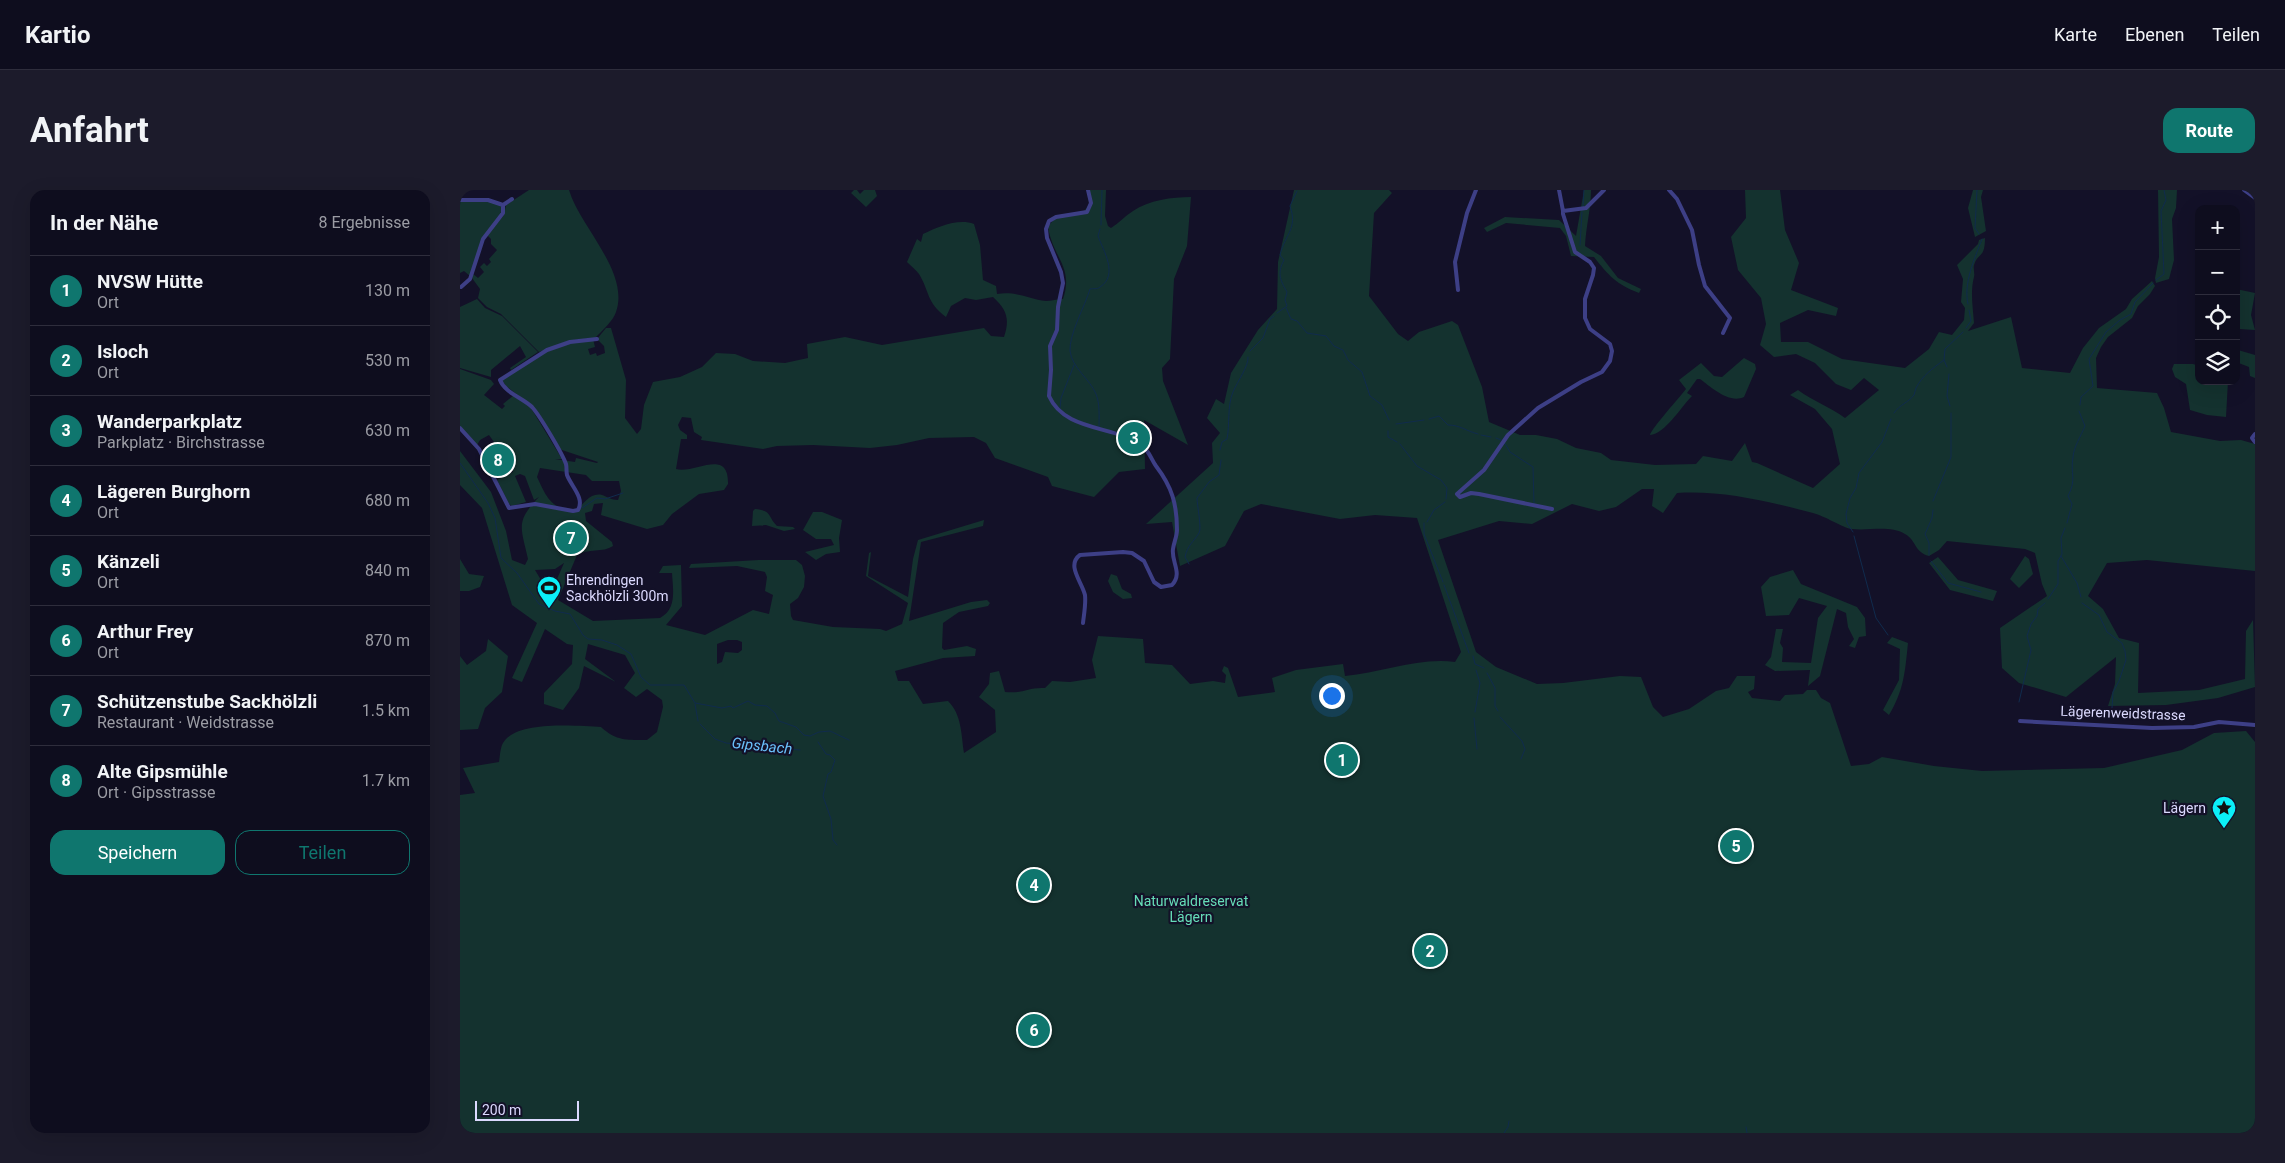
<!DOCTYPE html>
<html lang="de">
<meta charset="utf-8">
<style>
:root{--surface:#0e0d1e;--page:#1c1b2b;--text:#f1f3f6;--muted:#9b9ca4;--line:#2e2d3c;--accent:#0f766e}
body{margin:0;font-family:Roboto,sans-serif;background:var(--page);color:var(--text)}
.controls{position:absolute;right:15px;top:15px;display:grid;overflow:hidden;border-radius:10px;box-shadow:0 5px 20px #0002}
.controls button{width:45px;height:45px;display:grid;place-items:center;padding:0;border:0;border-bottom:1px solid var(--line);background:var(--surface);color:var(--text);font:25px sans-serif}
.scale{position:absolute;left:15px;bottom:12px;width:104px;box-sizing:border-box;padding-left:5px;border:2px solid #dbd9fe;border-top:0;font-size:14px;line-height:18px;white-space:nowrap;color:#dbd9fe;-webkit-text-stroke:4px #131128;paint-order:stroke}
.you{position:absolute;left:871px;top:505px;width:18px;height:18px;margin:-12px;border:4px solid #fff;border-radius:50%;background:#1a73e8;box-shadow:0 0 0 8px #1a73e833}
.badge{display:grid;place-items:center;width:32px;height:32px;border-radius:50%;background:var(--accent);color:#fff;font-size:16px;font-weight:700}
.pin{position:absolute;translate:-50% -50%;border:2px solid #fff;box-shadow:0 1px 5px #0006}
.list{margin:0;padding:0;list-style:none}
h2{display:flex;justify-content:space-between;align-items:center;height:65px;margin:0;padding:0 20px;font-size:21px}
h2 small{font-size:16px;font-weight:400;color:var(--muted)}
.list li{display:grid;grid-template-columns:32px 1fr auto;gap:15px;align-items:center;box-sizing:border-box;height:70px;padding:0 20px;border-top:1px solid var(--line)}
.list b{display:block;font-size:19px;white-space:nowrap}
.list p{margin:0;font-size:16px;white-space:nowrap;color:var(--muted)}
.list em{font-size:16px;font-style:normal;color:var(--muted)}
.actions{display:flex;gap:10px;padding:15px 20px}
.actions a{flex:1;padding:11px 0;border:1px solid var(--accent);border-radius:15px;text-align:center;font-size:18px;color:var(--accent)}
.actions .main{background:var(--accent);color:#fff}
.icon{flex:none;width:28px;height:28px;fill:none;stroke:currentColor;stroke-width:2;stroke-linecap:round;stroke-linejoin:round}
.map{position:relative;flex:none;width:1795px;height:943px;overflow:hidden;border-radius:15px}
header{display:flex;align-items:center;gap:30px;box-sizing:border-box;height:70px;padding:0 25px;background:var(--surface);border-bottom:1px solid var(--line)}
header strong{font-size:24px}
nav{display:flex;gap:28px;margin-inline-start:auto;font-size:18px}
.intro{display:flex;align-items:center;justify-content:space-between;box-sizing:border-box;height:120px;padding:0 30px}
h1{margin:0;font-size:35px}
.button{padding:12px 22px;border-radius:15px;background:var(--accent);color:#fff;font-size:18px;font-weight:700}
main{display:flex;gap:30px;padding:0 30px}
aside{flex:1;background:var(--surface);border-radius:15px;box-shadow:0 5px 20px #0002}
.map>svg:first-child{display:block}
</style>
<header>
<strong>Kartio</strong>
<nav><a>Karte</a><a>Ebenen</a><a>Teilen</a></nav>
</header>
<div class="intro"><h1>Anfahrt</h1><a class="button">Route</a></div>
<main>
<aside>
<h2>In der Nähe<small>8 Ergebnisse</small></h2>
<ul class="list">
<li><span class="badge">1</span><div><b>NVSW Hütte</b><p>Ort</p></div><em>130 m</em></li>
<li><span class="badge">2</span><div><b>Isloch</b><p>Ort</p></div><em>530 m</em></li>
<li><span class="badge">3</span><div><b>Wanderparkplatz</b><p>Parkplatz · Birchstrasse</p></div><em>630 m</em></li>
<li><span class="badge">4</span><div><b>Lägeren Burghorn</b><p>Ort</p></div><em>680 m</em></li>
<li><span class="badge">5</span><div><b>Känzeli</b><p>Ort</p></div><em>840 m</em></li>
<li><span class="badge">6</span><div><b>Arthur Frey</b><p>Ort</p></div><em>870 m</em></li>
<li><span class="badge">7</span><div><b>Schützenstube Sackhölzli</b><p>Restaurant · Weidstrasse</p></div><em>1.5 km</em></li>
<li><span class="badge">8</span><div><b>Alte Gipsmühle</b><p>Ort · Gipsstrasse</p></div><em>1.7 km</em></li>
</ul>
<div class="actions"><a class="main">Speichern</a><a>Teilen</a></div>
</aside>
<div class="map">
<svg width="1795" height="943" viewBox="0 0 1795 943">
<rect width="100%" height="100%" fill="#131128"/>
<path fill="#14322f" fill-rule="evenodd" d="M69,0H109C120,37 170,82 156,122C153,131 142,141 135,148L114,150L79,162L41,124L27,117L18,108L20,99L12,88L13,84L18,88L24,82L20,77L24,73L27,76L31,72L29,69L37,60L31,54V49L27,45L44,25L46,15Z
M394,0H397L400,4L404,0H415L417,6L406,17L391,3Z
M629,0H646L645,26L648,36L651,38C659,33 665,26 673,21C689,10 712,7 731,7L727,56L714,89L710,169L702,178L703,191L728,255L684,230L685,279L659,282L634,307L592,296L588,287L535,268L526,253L514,247L469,248L437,255L410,258L353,255L317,256L303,259L241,250L242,247L234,242L231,228L222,227L218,235L220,240L227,245V249H221L216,279C235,284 269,257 268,294L264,300L239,304L212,324L203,335L187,339L141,325L143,313L134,314L132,321L125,323L126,331L152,352L153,356C143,363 128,358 117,365L98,410L133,431L200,428C217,419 213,400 212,383H199L203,376L221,375L222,416L206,435L245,445L293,420L309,424L313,405L305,401L307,387L305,382L277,376L229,378L231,374L299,370H336L342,375L345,386L344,397L338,408L330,414L331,426L333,430L373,437L420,439L426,441L442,434L448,413L406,386L409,363L411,362L408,386L448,407L453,369L458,350L524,330L523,336L461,352L449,431L511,412L527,410L530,413L528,416L499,422L483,433L482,458L484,460L507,456L516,459L515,466L483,468L435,481L438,491H449L463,514L488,511C502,525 501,544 504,563L536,542L535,520L519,507L529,494L530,483L539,481L545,502C563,504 568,497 585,498L592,491L610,492L636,488L632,470L638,446L683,449L685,473L712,475L730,494L753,491L765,493L766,485L762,481L764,476L768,478L778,507L815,502L812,488L836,480L883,474L885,486C921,483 959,467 995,472L1001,462L957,328L915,325L880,329L801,314L784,321L765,356L720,376L712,332L686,334L753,273L752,253L760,243L747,228L756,209L764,214L771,183L798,140L817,119L818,72L834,0H929L932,3L914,23L909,106L938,144L948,151L959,142L992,131L998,135L1022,197L1029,232L1060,245H1076L1097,249L1116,258L1141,263L1151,270L1195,275L1236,274L1243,266L1272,271L1285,253L1292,272L1297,273L1353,298L1380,274L1372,239L1355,219L1330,205L1338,200C1353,211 1370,217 1385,228L1419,200L1404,188L1391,200L1376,194L1355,173L1336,164L1314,167L1300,155L1306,134L1301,108L1278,80L1271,47L1286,28L1285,0H1320L1325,40L1339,73L1331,100L1378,118L1376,126L1348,120L1320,133L1321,152H1348L1382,169L1445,178L1469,159L1479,142L1492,145L1504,130L1505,118L1501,112L1503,89L1497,75L1518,54L1519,50L1525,48C1525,69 1518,62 1514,75C1513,79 1515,83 1514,87C1510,102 1513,118 1514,133L1508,141L1551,127L1562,178L1610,183L1623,158L1639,138L1666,119L1672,109L1692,91L1695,96L1690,104L1678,116L1672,128L1648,147L1641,157L1636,168L1637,198L1697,203L1704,218L1711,242L1760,251L1781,250L1795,254V381L1687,370L1647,373L1628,406L1643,419L1659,448L1679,453L1678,503L1739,500L1785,489L1786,441L1793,430L1795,497L1758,508L1706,515L1648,516L1655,494L1656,467L1606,507L1559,493L1542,478L1540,438L1587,406L1582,394L1575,363L1565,359L1487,351L1479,360L1469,366C1454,362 1457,351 1445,344C1430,335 1409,341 1392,339C1383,338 1365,326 1353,323C1310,312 1263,300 1217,303L1203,323L1192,316L1194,299H1182L1156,317L1139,321L1112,314L1072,334L1039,331L978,350L1016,462L1036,477L1077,494L1103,493L1160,486L1181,487L1193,517L1203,527L1229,519L1256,501L1269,498L1277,486H1295L1294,499L1288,502L1292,508L1320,511L1325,505L1343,504L1347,500H1356L1361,508L1370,513L1391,576L1409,574L1422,567L1474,576L1522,581L1644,578L1722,560L1754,543L1786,541L1795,552V943H0V605L15,603L3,578L39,572C40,567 40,558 43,553C56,530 118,536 141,537C156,551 167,550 187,550L197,542L203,517L202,510L187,499L176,507L164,498L175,483L165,465L128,454L125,469L156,492L124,476L119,498L103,520L84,514V503L112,474L113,455L107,454L85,439L62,492L52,488L77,433L52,415L22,318L0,295V261L31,302L46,341L52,370L65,375L68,369C61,337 55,332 79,307L74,310L65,286L60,284L55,286L66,312L52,316L49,314L37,290L53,282L50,273L46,274L43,268L46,266L42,259L27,265V258L34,252L29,245L20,250L17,255L0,237V179L31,190L34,194L24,205L42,219L45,216L43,214L54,205L71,218L102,269H95L115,272L116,268L137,273L138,272L99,259L73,217L46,196L42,190C72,169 95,153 133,149L135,157L128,159L130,165L136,163L137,166L145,163L144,156L137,149L146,138H151L166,190L165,228L177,244L181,239L184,215L193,192L220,187L242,177L256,163L275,164L293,171L325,173L348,168L347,154L385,147L422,155L524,138L531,146L544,147C550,129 547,120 533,107L516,110L505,108L491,116L486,127C466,112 470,102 459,84C456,80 451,76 447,72L457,49L461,52L463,44C478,37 498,28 514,34L520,55L523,90L536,96L537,104C557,101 568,109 586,111C591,111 598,109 603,109C614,77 593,68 588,37C597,23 607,24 622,23C629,16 633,10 629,0ZM80,278L126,285L132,291H159L161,301L158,310C151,310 148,307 142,305C129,302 123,316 114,322C90,317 87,308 77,287ZM104,373L90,405L75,380L95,379ZM268,450H277L282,452V460L278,463L265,462L262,472L257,474V454Z
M1124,0H1131C1131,19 1126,36 1125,56L1141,66L1158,88L1181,99L1179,103C1156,94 1149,86 1134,67L1111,66L1106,46L1100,38L1046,33L1027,42L1024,38L1045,27L1099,30L1116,46Z
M1513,0H1523L1521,7L1526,41L1515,47L1508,18Z
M1698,0H1717L1716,18L1712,29L1714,70L1709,89L1696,93L1695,88L1699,67Z
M0,11H31L42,16V24L23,47L10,86L4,81L0,83Z
M1776,99L1795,103L1791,125L1795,140L1780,139L1778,160L1795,165V188L1790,186L1789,177L1776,172Z
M17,109L25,118L42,126L78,162L51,180L50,178L66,167L60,156L31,180V187L0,178V117Z
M1284,168L1295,174L1296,179L1284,207C1269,214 1251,197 1240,189H1237L1227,203L1232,206C1221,217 1205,244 1190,245C1191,239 1220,207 1226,199L1219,190L1241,173L1254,186L1262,187Z
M1714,174H1733L1739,176V191H1768L1766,227L1747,225L1730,220L1726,194L1715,187L1712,179Z
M295,319C313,321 307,326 317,336L333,337L335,339L324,341L306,335L292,336L293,321Z
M353,322H362L382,330L379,348L380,362L366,364L356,370L345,362L374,355L371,349H356L343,340Z
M1565,366L1569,369L1573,384L1559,398L1550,389Z
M1478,367L1498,390L1537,401L1533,411L1490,400L1469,373Z
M0,369L9,384L24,386L20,397L9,401H0Z
M1333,380L1341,394L1397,417L1405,428L1406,446L1399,447L1395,458L1389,456L1394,449L1388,437L1386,423L1377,419L1360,486L1348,496L1350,480L1315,481L1305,475L1311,467L1316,439H1323L1320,453L1323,458L1322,472L1351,473L1358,428L1367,416L1339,408L1329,425L1306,426L1301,397L1310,387Z
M651,384L657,386L662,399L671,404L672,408L663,409L653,402L648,391Z
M1432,447L1448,453C1445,482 1444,500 1429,525L1423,520L1439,490L1440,459L1427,453Z
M28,449L48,466L42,502L25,518L18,539L0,540V466L7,475L26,461Z"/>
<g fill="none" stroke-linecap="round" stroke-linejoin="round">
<path stroke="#102b4d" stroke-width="1" d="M1517,0L1515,38L1519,44
M1123,16L1124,0
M641,35L642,0
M1120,55L1122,22
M1696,90L1704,84L1701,21L1706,10L1704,0
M1508,114C1503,93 1515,68 1522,49
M826,118L831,129L837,131L847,143L866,146L874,156L883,160L888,170L902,182L910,206L922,215L929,230
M817,123L827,116L825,110L827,102C820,90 817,83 824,70L820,65C825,44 838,39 830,16L837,1
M1506,138L1511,131L1509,120
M790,161L803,148L810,129L814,126
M1487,177L1484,170L1485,159L1503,142
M1489,184L1487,206L1490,216
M1620,215L1621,207L1633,196L1629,169L1646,142L1660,130L1671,124L1675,112L1693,93
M600,218L601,208L614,175
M1434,223C1440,214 1448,213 1454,205C1455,203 1455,200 1456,198C1462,186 1473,178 1484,170
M969,229L979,226L988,235C1000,235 1006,241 1018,244
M936,234L964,230
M639,238C639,226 640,214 636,204C630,189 612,178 610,161C609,144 625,116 630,99C634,98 636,100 640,97C659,85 643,60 638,46L640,39
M928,241V247L937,252
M1021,245L1031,247
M1036,248L1041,250
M1044,252L1050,262L1073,277L1074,313
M940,254L957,276L981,290L987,298L986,309
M760,260L762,252L767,249C770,234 767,216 773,202C777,192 789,176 788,167
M0,273L28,313L35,328L41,368L57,383L79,414L95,421L110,424L123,445L128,449L142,450L157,455L171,464L181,487L190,495H224L235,513L262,518L271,516L273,518L288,511L295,515L307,516L315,523L319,531L336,537L344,545L350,546L359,542L370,541L389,550
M1473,311L1491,267V223
M122,318L137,308L145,309L163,303
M967,332L974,320L985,312
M964,333V344L983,392
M1607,333L1612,314L1608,306C1617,289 1610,284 1613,267C1614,256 1621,246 1625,236L1619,221
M1393,342L1387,333L1386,324L1390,308L1396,298L1399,283L1422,252L1431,229
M1394,346L1416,428L1428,445
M1469,365V353L1465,344L1472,328L1473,320
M1601,366L1617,393L1621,407
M1471,371L1488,393L1521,402
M729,374L725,367C728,354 733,353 739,343C742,339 737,315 737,308L749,292L759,285L761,270
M984,395L1009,463
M1588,409L1598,394V371L1602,364L1601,348L1605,338
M1622,413L1639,425L1647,442L1662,453L1665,461L1666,470L1659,491L1653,502L1652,518
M1013,466L1015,474L1024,478
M1027,483L1035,498V516L1038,521
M1559,512L1571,460L1567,446L1571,434L1577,426L1578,419L1585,413
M235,514L238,531
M1015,522L1020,493L1016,480
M1040,527L1062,551L1065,559L1061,569
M1014,528L1017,559
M240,534L255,549L266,553L340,560
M358,552L366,564L370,565L375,570L371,582L368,584L363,606L371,629L373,650L377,655
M1286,937L1287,943
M1044,943L1048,937L1049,931"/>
<path stroke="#3d3f86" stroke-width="4" d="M1099,0L1103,21
M1209,0L1217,9L1232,40L1239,75L1245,96L1270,128L1263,143
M1784,0L1795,8
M0,10H28L43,15V23L23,49L10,89L1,97
M43,15L52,9
M998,100L995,72L1007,23L1016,0
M0,238L19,259L49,318L75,314L113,321L118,320C125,308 111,296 107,285C106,281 107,278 106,274C102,263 80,226 72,217C63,208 45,203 40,190L87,160L110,152L137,149
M1795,244L1792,248L1795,252
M1092,319L1019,304L1011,303L1000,307L997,304L1024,280L1048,245L1078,218L1121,192L1142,182L1150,171L1152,161L1150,154L1130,139L1125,128V109L1133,85L1134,78L1130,72L1115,62L1103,24V21L1126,18L1144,0
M623,433C624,424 626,414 625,405C622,392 606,375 620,365L663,362L672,363L684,371L694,392L701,397L712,395C723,383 711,372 713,359C714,352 717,346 717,340C717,314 712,297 696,276C691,269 689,260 681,255C654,235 605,242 589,206L591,180L590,156L597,140L598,117L603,93L601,82L587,48L586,39L589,31L596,27L627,22L631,13L628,0
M1560,531L1692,538L1734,537L1759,532L1795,535"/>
</g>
<defs>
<symbol id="stadium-pin" viewBox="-11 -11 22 30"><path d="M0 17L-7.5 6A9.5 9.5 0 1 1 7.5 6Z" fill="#0beff8" stroke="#131128"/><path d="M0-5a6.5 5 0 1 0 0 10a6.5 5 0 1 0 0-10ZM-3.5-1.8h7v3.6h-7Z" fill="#111"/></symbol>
<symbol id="sight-pin" viewBox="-11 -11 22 30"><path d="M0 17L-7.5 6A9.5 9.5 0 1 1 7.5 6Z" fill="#0beff8" stroke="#131128"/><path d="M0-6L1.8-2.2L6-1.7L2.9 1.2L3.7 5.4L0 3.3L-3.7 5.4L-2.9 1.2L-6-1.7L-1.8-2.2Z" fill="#111"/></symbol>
</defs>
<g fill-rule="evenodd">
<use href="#stadium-pin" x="75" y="384" width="28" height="38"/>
<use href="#sight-pin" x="1750" y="604" width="28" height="38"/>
</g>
<g text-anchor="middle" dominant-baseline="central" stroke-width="4.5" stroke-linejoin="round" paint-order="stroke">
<g font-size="14" fill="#dbd9fe" stroke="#131128" text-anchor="start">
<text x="106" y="390">Ehrendingen<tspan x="106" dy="16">Sackhölzli 300m</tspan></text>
<text x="1746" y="618" text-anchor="end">Lägern</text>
</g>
<g font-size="14" fill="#dbd9fe" stroke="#131128">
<text transform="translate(1663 523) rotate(2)">Lägerenweidstrasse</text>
</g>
<g font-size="14" fill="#66ddb8" stroke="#131128">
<text x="731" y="711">Naturwaldreservat<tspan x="731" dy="16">Lägern</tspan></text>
</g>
<g font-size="15" font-style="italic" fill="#6ac1fb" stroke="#131128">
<text transform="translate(302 556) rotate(6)">Gipsbach</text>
</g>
</g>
</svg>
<div class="controls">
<button>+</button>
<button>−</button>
<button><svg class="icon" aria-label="locate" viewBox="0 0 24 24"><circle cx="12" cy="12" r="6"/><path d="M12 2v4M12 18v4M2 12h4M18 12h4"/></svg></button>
<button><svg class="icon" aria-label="layers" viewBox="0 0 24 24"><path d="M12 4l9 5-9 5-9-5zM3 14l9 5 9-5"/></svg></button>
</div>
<div class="scale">200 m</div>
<div class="you"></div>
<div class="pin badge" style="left:882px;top:570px">1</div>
<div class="pin badge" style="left:970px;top:761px">2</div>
<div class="pin badge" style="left:674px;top:248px">3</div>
<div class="pin badge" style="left:574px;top:695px">4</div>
<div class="pin badge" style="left:1276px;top:656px">5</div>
<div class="pin badge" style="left:574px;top:840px">6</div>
<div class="pin badge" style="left:111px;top:348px">7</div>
<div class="pin badge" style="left:38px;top:270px">8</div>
</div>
</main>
